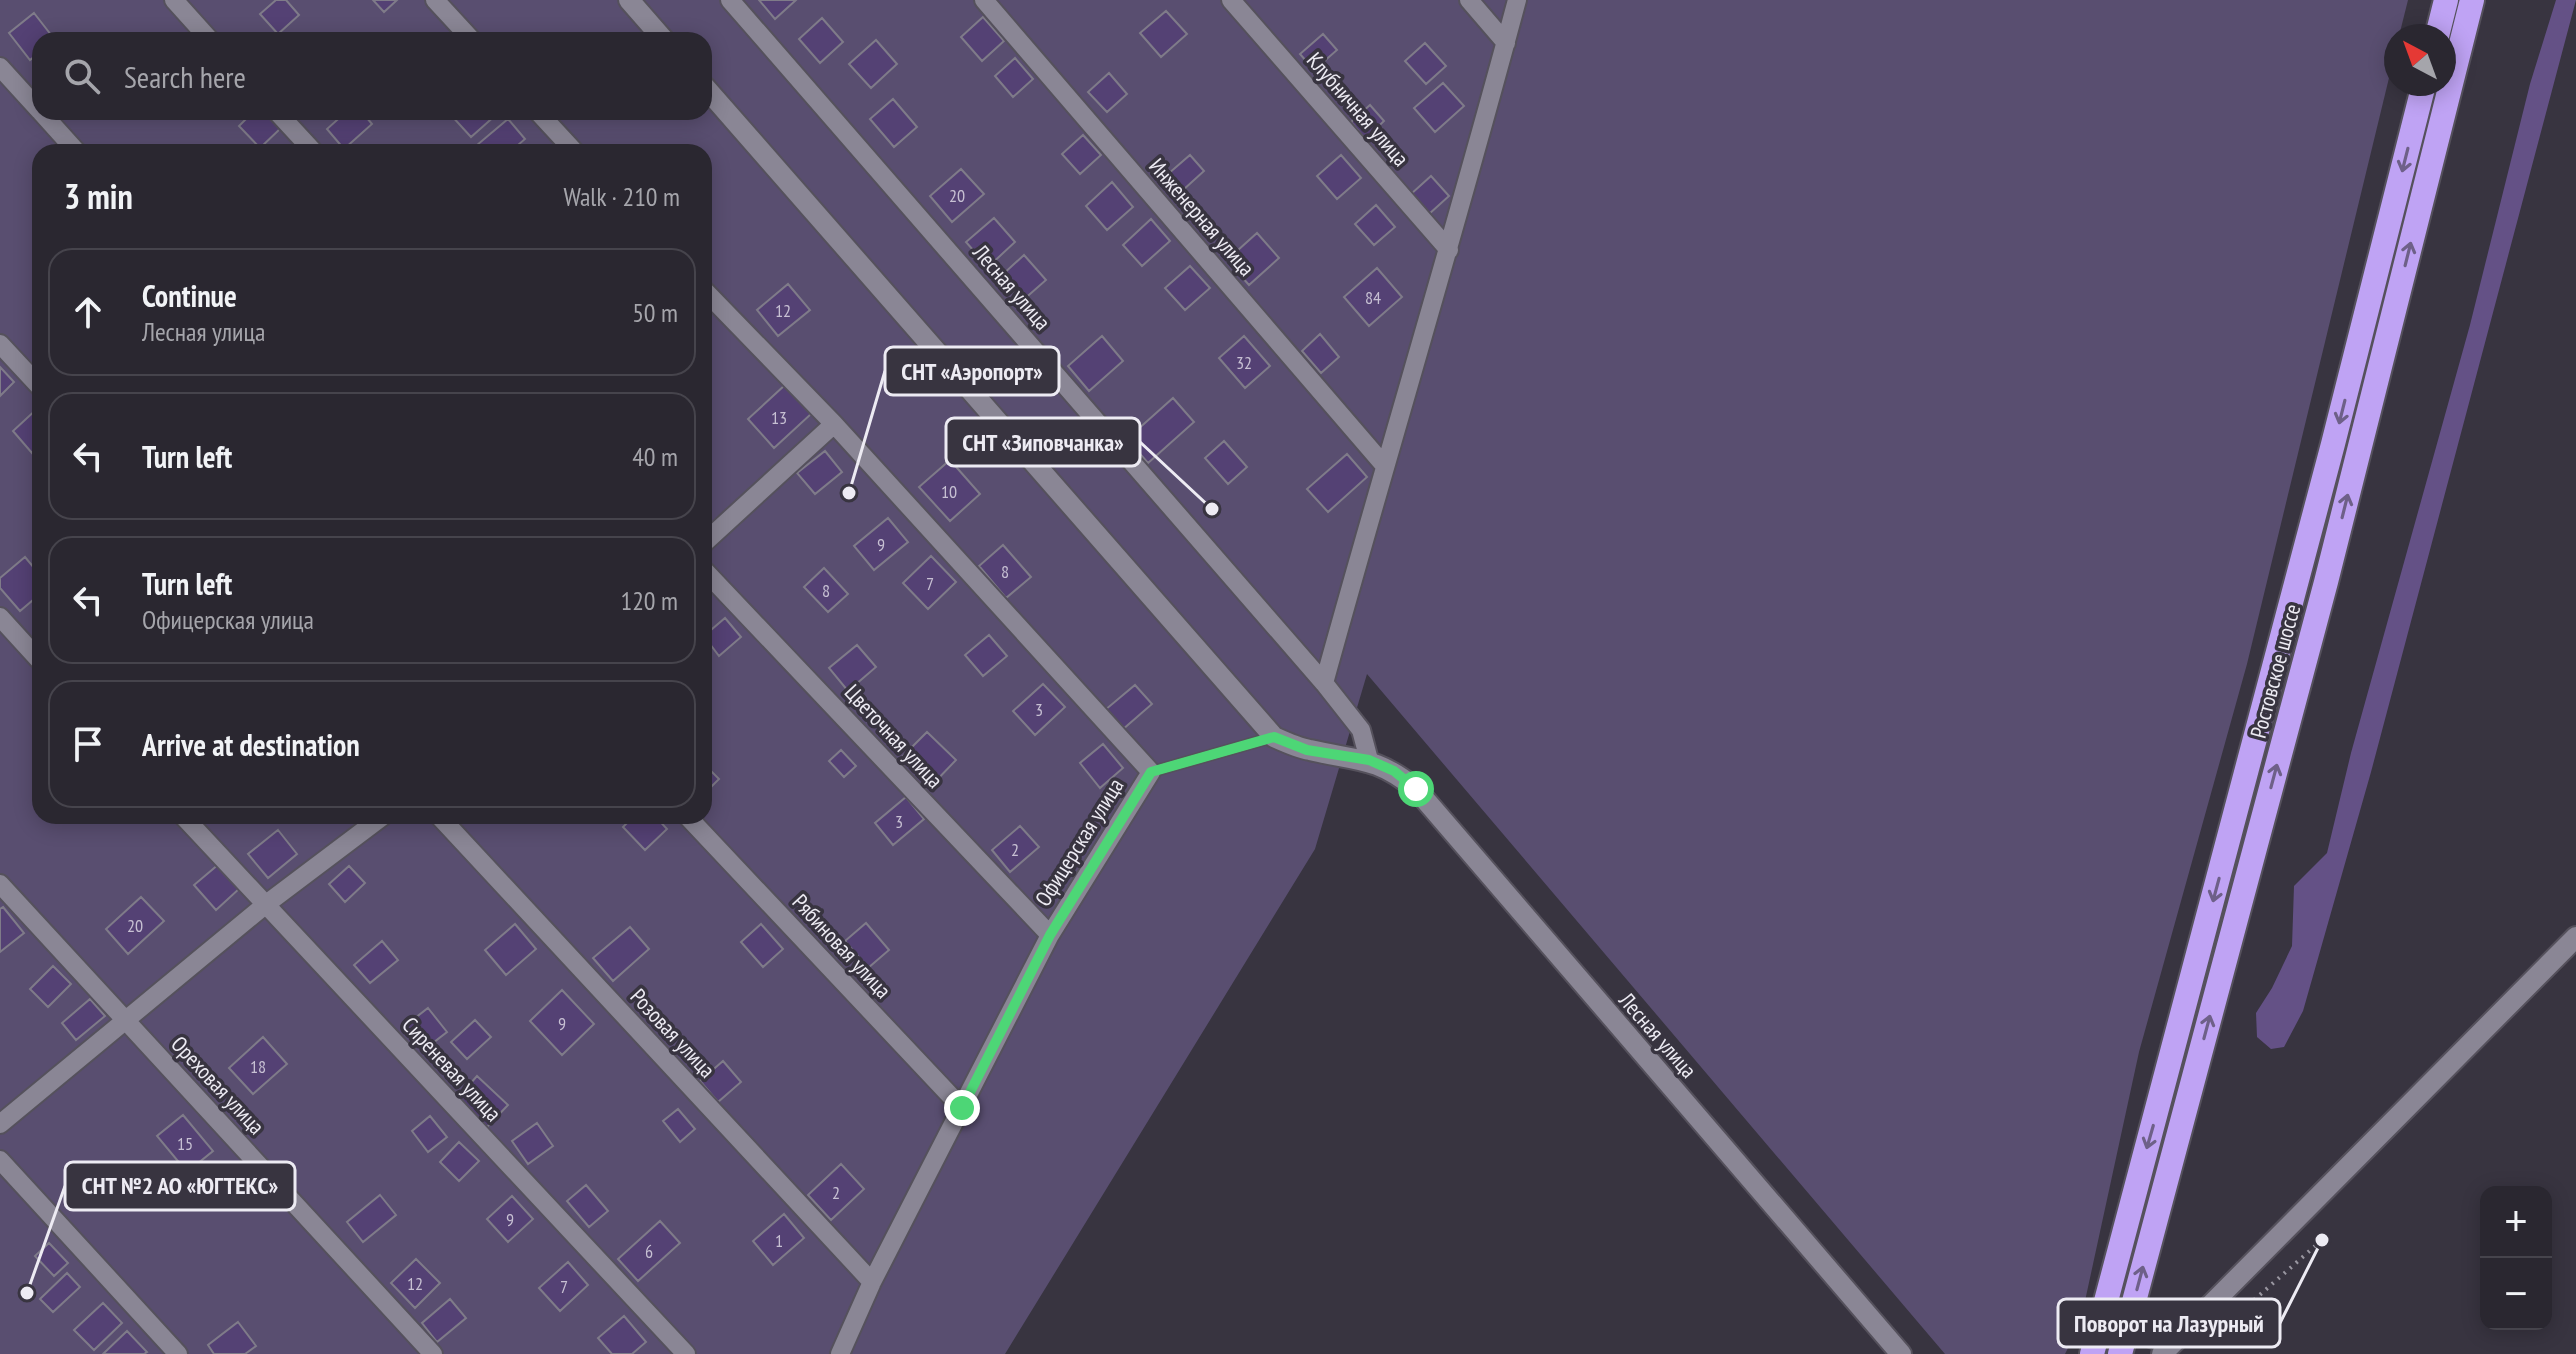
<!DOCTYPE html>
<meta charset="utf-8">
<style>
:root{--surface:#2a2730;--page:#36333c;--text:#f1f3f6;--muted:#a5a5ab;--line:#46444c}
body{margin:0;font-family:"PT Sans Narrow",sans-serif;background:var(--page);color:var(--text)}
.controls{position:absolute;right:24px;bottom:24px;display:grid;overflow:hidden;border-radius:16px;box-shadow:0 4px 20px #0003}
.controls button{width:72px;height:72px;display:grid;place-items:center;padding:0;border:0;border-bottom:2px solid var(--line);background:var(--surface);color:var(--text);font:40px sans-serif}
.compass{position:absolute;left:2384px;top:24px;width:72px;height:72px;border-radius:50%;background:var(--surface);box-shadow:0 4px 20px #0003;rotate:319deg}
.stop{position:absolute;width:24px;height:24px;margin:-18px;border:6px solid #4dd676;border-radius:50%;background:#fff}
.stop.end{background:#4dd676;border-color:#fff;box-shadow:0 2px 8px #0008}
.list{margin:0;padding:0;list-style:none}
h2{display:flex;justify-content:space-between;align-items:center;height:104px;margin:0;padding:0 32px;font-size:34px}
h2 small{font-size:26px;font-weight:400;color:var(--muted)}
.list li{display:grid;grid-template-columns:52px 1fr auto;gap:24px;align-items:center;box-sizing:border-box;height:128px;margin:0 16px 16px;padding:0 16px;border:2px solid var(--line);border-radius:24px}
.list b{display:block;font-size:30px;white-space:nowrap}
.list p{margin:0;font-size:26px;white-space:nowrap;color:var(--muted)}
.list em{font-size:26px;font-style:normal;color:var(--muted)}
.icon{flex:none;width:44px;height:44px;fill:none;stroke:currentColor;stroke-width:2;stroke-linecap:round;stroke-linejoin:round}
.map{position:relative;flex:none;width:2576px;height:1354px;overflow:hidden}
.search{position:absolute;background:var(--surface);box-shadow:0 4px 20px #0003;left:32px;top:32px;width:680px;height:88px;display:flex;align-items:center;gap:20px;box-sizing:border-box;padding:0 28px;border-radius:24px;color:var(--muted);font-size:30px}
.panel{position:absolute;background:var(--surface);box-shadow:0 4px 20px #0003;left:32px;top:144px;width:680px;height:680px;border-radius:24px}
.map>svg:first-child{display:block}
</style>
<div class="map">
<svg width="2576" height="1354" viewBox="0 0 2576 1354">
<rect width="100%" height="100%" fill="#383440"/>
<path fill="#594e70" fill-rule="evenodd" d="M0,0H2408L2399,36H2396V49L2247,664L2139,1052L2080,1324L2065,1354H1945L1367,674L1315,849L1005,1354H0ZM40,40H704V112H40ZM40,152H704V816H40Z"/>
<path fill="#645186" d="M2556,0H2576L2371,772L2303,1011L2284,1047L2271,1049L2257,1037L2256,1013L2272,988L2292,946L2294,886L2327,853L2351,753L2470,325L2530,84Z"/>
<path fill="#544174" stroke="#7f7b89" stroke-width="2" d="M276,0H286L299,15L278,34L260,14Z
M373,0H397L384,12Z
M759,0H796L775,19Z
M1166,11L1187,34L1161,57L1140,33Z
M34,13L55,40H40V52L30,60L9,33Z
M983,17L1004,41L982,61L961,37Z
M822,18L843,42L820,63L799,39Z
M1323,34L1337,50L1314,70L1300,54Z
M876,40L897,64L871,88L849,64Z
M1425,43L1446,66L1426,84L1405,61Z
M1015,58L1033,79L1013,97L995,76Z
M1109,73L1127,94L1107,112L1088,92Z
M1443,83L1464,106L1435,132L1414,108Z
M893,99L917,127L894,147L870,119Z
M1370,105L1384,121L1365,139L1351,122Z
M253,112H268L282,127L260,148L239,126Z
M346,112H362L372,124L344,149L327,129Z
M452,112H496L497,114L471,137L450,114Z
M508,119L525,139L510,152H483L477,145Z
M1083,135L1101,155L1080,174L1062,154Z
M1190,155L1204,171L1183,190L1168,174Z
M1341,155L1361,178L1337,199L1317,176Z
M961,169L984,194L952,222L930,196Z
M1431,176L1449,196L1429,214L1411,194Z
M1112,182L1133,207L1107,230L1086,206Z
M1376,205L1395,227L1374,245L1355,224Z
M994,218L1015,242L988,267L966,242Z
M1151,219L1170,241L1142,266L1123,245Z
M1257,233L1279,258L1249,285L1227,260Z
M1024,255L1046,280L1022,301L1001,276Z
M1190,266L1210,288L1185,310L1165,288Z
M1377,268L1402,297L1369,326L1344,297Z
M788,284L810,310L778,336L757,310Z
M1320,334L1339,357L1321,373L1302,351Z
M1102,336L1123,361L1089,391L1068,366Z
M1244,336L1270,366L1245,388L1219,358Z
M0,367L14,382L0,396Z
M785,385L811,414L774,448L748,419Z
M1173,398L1194,422L1148,463L1127,439Z
M39,407L40,446L32,453L13,431Z
M1224,441L1247,467L1228,484L1205,458Z
M825,451L842,472L815,494L797,473Z
M1347,454L1367,477L1328,512L1307,489Z
M950,460L980,494L950,521L919,487Z
M888,518L908,542L874,570L854,546Z
M1003,545L1031,577L1006,598L979,566Z
M931,556L956,582L928,609L903,583Z
M25,557L40,575V594L20,611L0,588V578Z
M824,568L848,594L828,612L804,587Z
M725,618L741,637L719,656L704,636Z
M989,635L1007,656L983,676L965,655Z
M857,645L876,667L848,691L829,668Z
M1043,684L1065,707L1035,735L1013,711Z
M1135,685L1152,704L1122,730L1105,710Z
M927,732L956,760L931,786L901,758Z
M1103,744L1123,768L1100,788L1080,763Z
M841,750L856,766L844,777L829,761Z
M706,766L719,779L704,794V768Z
M906,797L924,819L893,845L875,823Z
M634,816H655L667,829L645,850L623,827Z
M1020,826L1039,847L1010,872L992,850Z
M278,830L297,854L268,878L248,854Z
M219,864L240,888L216,910L194,885Z
M349,866L365,883L345,902L329,884Z
M141,897L164,921L128,954L106,929Z
M3,907L24,933L0,952V909Z
M866,923L889,950L868,968L845,941Z
M515,924L536,949L506,975L485,950Z
M761,924L783,949L763,967L741,942Z
M630,927L649,949L613,981L593,958Z
M382,941L398,960L370,983L354,965Z
M53,966L71,984L48,1007L30,989Z
M562,990L594,1024L562,1055L530,1021Z
M90,999L105,1016L76,1040L62,1023Z
M428,1008L447,1032L425,1049L406,1025Z
M475,1020L491,1037L467,1059L451,1042Z
M263,1037L287,1064L253,1094L229,1068Z
M723,1061L741,1082L718,1102L700,1081Z
M477,1076L508,1105L486,1128L455,1101Z
M678,1109L695,1129L680,1142L663,1121Z
M183,1115L213,1151L187,1172L157,1136Z
M430,1116L447,1137L428,1152L412,1131Z
M537,1123L553,1146L528,1164L512,1141Z
M459,1142L479,1161L459,1181L440,1162Z
M841,1164L864,1189L831,1220L808,1195Z
M586,1185L608,1211L589,1227L567,1201Z
M380,1195L396,1215L363,1242L347,1222Z
M512,1196L533,1219L508,1242L487,1219Z
M784,1214L804,1238L773,1265L753,1241Z
M660,1221L680,1243L638,1281L618,1259Z
M49,1243L68,1263L54,1276L35,1256Z
M416,1259L440,1283L415,1308L391,1283Z
M568,1262L588,1285L560,1311L539,1288Z
M67,1273L80,1287L53,1312L40,1299Z
M450,1299L466,1318L437,1342L422,1323Z
M103,1303L122,1323L94,1350L74,1330Z
M624,1316L646,1342L632,1354H612L598,1338Z
M238,1322L256,1346L245,1354H214L208,1345Z
M127,1331L147,1352L144,1354H103Z"/>
<g fill="none" stroke-linecap="round" stroke-linejoin="round">
<defs>
<path id="lane" d="M1151,772L1274,737"/>
<path id="street" d="M174,0L210,40
M435,0L472,40
M730,0L1324,683L1361,730L1369,760
M984,0L1384,465
M1231,0L1449,250
M1469,0L1506,43
M0,67L40,111
M41,112L77,152
M277,112L314,152
M538,112L575,152
M704,290L834,424L1151,772L1050,935L872,1282L840,1354
M0,344L40,387
M704,543L834,424
M704,570L1050,935
M0,617L40,661
M1324,683C1387,455 1456,229 1517,0
M183,816L686,1354
M439,816L872,1282
M687,816L962,1108
M0,884L433,1354
M0,1124L265,905L383,816
M0,1160L178,1354"/>
<path id="secondary" d="M629,0L664,40
M704,86L1274,737C1285,742 1298,748 1310,750C1356,761 1376,756 1416,789L1901,1354
M2131,1311C2143,1332 2147,1343 2174,1339
M2162,1354L2576,937"/>
<path id="highway" d="M2437,36L2446,0
M2092,1354L2333,444L2424,84
M2120,1354L2326,582L2472,0"/>
</defs>
<use href="#lane" stroke="#55515c" stroke-width="13"/>
<use href="#street" stroke="#55515c" stroke-width="22"/>
<use href="#secondary" stroke="#55515c" stroke-width="24"/>
<use href="#highway" stroke="#55515c" stroke-width="28"/>
<path stroke="#9996a0" stroke-width="4" stroke-dasharray="2 6" stroke-linecap="butt" d="M2212,1337L2322,1240"/>
<use href="#lane" stroke="#8a8695" stroke-width="9"/>
<use href="#street" stroke="#8a8695" stroke-width="18"/>
<use href="#secondary" stroke="#8a8695" stroke-width="20"/>
<use href="#highway" stroke="#bfa3f4" stroke-width="24"/>
</g>
<defs><path id="oneway-shaft" d="M-6 0H5M1.5-3L5.5 0L1.5 3" fill="none" stroke-width="1.6" stroke-linecap="round" stroke-linejoin="round" transform="scale(2)"/></defs>
<g stroke="#6e6088">
<use href="#oneway-shaft" transform="translate(2405 160) rotate(104)"/>
<use href="#oneway-shaft" transform="translate(2408 254) rotate(-76)"/>
<use href="#oneway-shaft" transform="translate(2342 412) rotate(104)"/>
<use href="#oneway-shaft" transform="translate(2345 506) rotate(-76)"/>
<use href="#oneway-shaft" transform="translate(2274 776) rotate(-75)"/>
<use href="#oneway-shaft" transform="translate(2216 890) rotate(105)"/>
<use href="#oneway-shaft" transform="translate(2207 1027) rotate(-75)"/>
<use href="#oneway-shaft" transform="translate(2150 1137) rotate(106)"/>
<use href="#oneway-shaft" transform="translate(2140 1278) rotate(-75)"/>
</g>
<g fill="none" stroke-linecap="round" stroke-linejoin="round">
<path stroke="#4dd676" stroke-width="10" d="M962,1108L1050,935L1151,772L1274,737L1307,750L1369,760L1394,771L1416,789"/>
</g>
<g text-anchor="middle" dominant-baseline="central" stroke-width="7" stroke-linejoin="round" paint-order="stroke">
<g font-size="18" fill="#c7c0d3">
<text x="957" y="195">20</text>
<text x="1373" y="297">84</text>
<text x="783" y="310">12</text>
<text x="1244" y="362">32</text>
<text x="779" y="417">13</text>
<text x="949" y="491">10</text>
<text x="881" y="544">9</text>
<text x="1005" y="571">8</text>
<text x="930" y="583">7</text>
<text x="826" y="590">8</text>
<text x="1039" y="709">3</text>
<text x="899" y="821">3</text>
<text x="1015" y="849">2</text>
<text x="135" y="925">20</text>
<text x="562" y="1023">9</text>
<text x="258" y="1066">18</text>
<text x="185" y="1143">15</text>
<text x="836" y="1192">2</text>
<text x="510" y="1219">9</text>
<text x="779" y="1240">1</text>
<text x="649" y="1251">6</text>
<text x="415" y="1283">12</text>
<text x="564" y="1286">7</text>
</g>
<g font-size="22" fill="#edebf3" stroke="#383440">
<text transform="translate(1358 109) rotate(49)">Клубничная улица</text>
<text transform="translate(1202 217) rotate(49)">Инженерная улица</text>
<text transform="translate(1012 287) rotate(49)">Лесная улица</text>
<text transform="translate(2275 671) rotate(-75)">Ростовское шоссе</text>
<text transform="translate(894 736) rotate(47)">Цветочная улица</text>
<text transform="translate(1079 842) rotate(-58)">Офицерская улица</text>
<text transform="translate(842 946) rotate(47)">Рябиновая улица</text>
<text transform="translate(673 1033) rotate(47)">Розовая улица</text>
<text transform="translate(1658 1035) rotate(49)">Лесная улица</text>
<text transform="translate(452 1069) rotate(47)">Сиреневая улица</text>
<text transform="translate(218 1085) rotate(47)">Ореховая улица</text>
</g>
</g>
<path fill="none" stroke="#edebf3" stroke-width="3" d="M849 493L885 371M1212 509L1140 442M27 1293L65 1186M2322 1240L2280 1323"/>
<g fill="#edebf3" stroke="#383440" stroke-width="3">
<circle cx="849" cy="493" r="8"/>
<circle cx="1212" cy="509" r="8"/>
<circle cx="27" cy="1293" r="8"/>
<circle cx="2322" cy="1240" r="8"/>
</g>
<g fill="#383440" stroke="#edebf3" stroke-width="3">
<rect x="885" y="347" width="174" height="48" rx="8"/>
<rect x="946" y="418" width="194" height="48" rx="8"/>
<rect x="65" y="1162" width="230" height="48" rx="8"/>
<rect x="2058" y="1299" width="222" height="48" rx="8"/>
</g>
<g font-size="24" text-anchor="middle" font-weight="bold" fill="#edebf3">
<text x="972" y="380">СНТ «Аэропорт»</text>
<text x="1043" y="451">СНТ «Зиповчанка»</text>
<text x="180" y="1194">СНТ №2 АО «ЮГТЕКС»</text>
<text x="2169" y="1332">Поворот на Лазурный</text>
</g>
</svg>
<div class="controls">
<button>+</button>
<button>−</button>
</div>
<svg class="compass" viewBox="-18 -18 36 36"><path d="M0-13l5 13h-10z" fill="#e53935"/><path d="M0 13l5-13h-10z" fill="#a5a5ab"/></svg>
<div class="stop" style="left:1416px;top:789px"></div>
<div class="stop end" style="left:962px;top:1108px"></div>
<div class="search"><svg class="icon" aria-label="search" viewBox="0 0 24 24"><circle cx="10" cy="10" r="6"/><path d="M15 15l6 6"/></svg>Search here</div>
<section class="panel">
<h2>3 min<small>Walk · 210 m</small></h2>
<ul class="list">
<li><svg class="icon" aria-label="ahead" viewBox="0 0 24 24"><path d="M12 20V5M6 11l6-6 6 6"/></svg><div><b>Continue</b><p>Лесная улица</p></div><em>50 m</em></li>
<li><svg class="icon" aria-label="left" viewBox="0 0 24 24"><path d="M17 20v-9H6M10 6l-5 5 5 5"/></svg><div><b>Turn left</b></div><em>40 m</em></li>
<li><svg class="icon" aria-label="left" viewBox="0 0 24 24"><path d="M17 20v-9H6M10 6l-5 5 5 5"/></svg><div><b>Turn left</b><p>Офицерская улица</p></div><em>120 m</em></li>
<li><svg class="icon" aria-label="arrive" viewBox="0 0 24 24"><path d="M6 21V4h12l-3 4 3 4H6"/></svg><div><b>Arrive at destination</b></div></li>
</ul>
</section>
</div>
